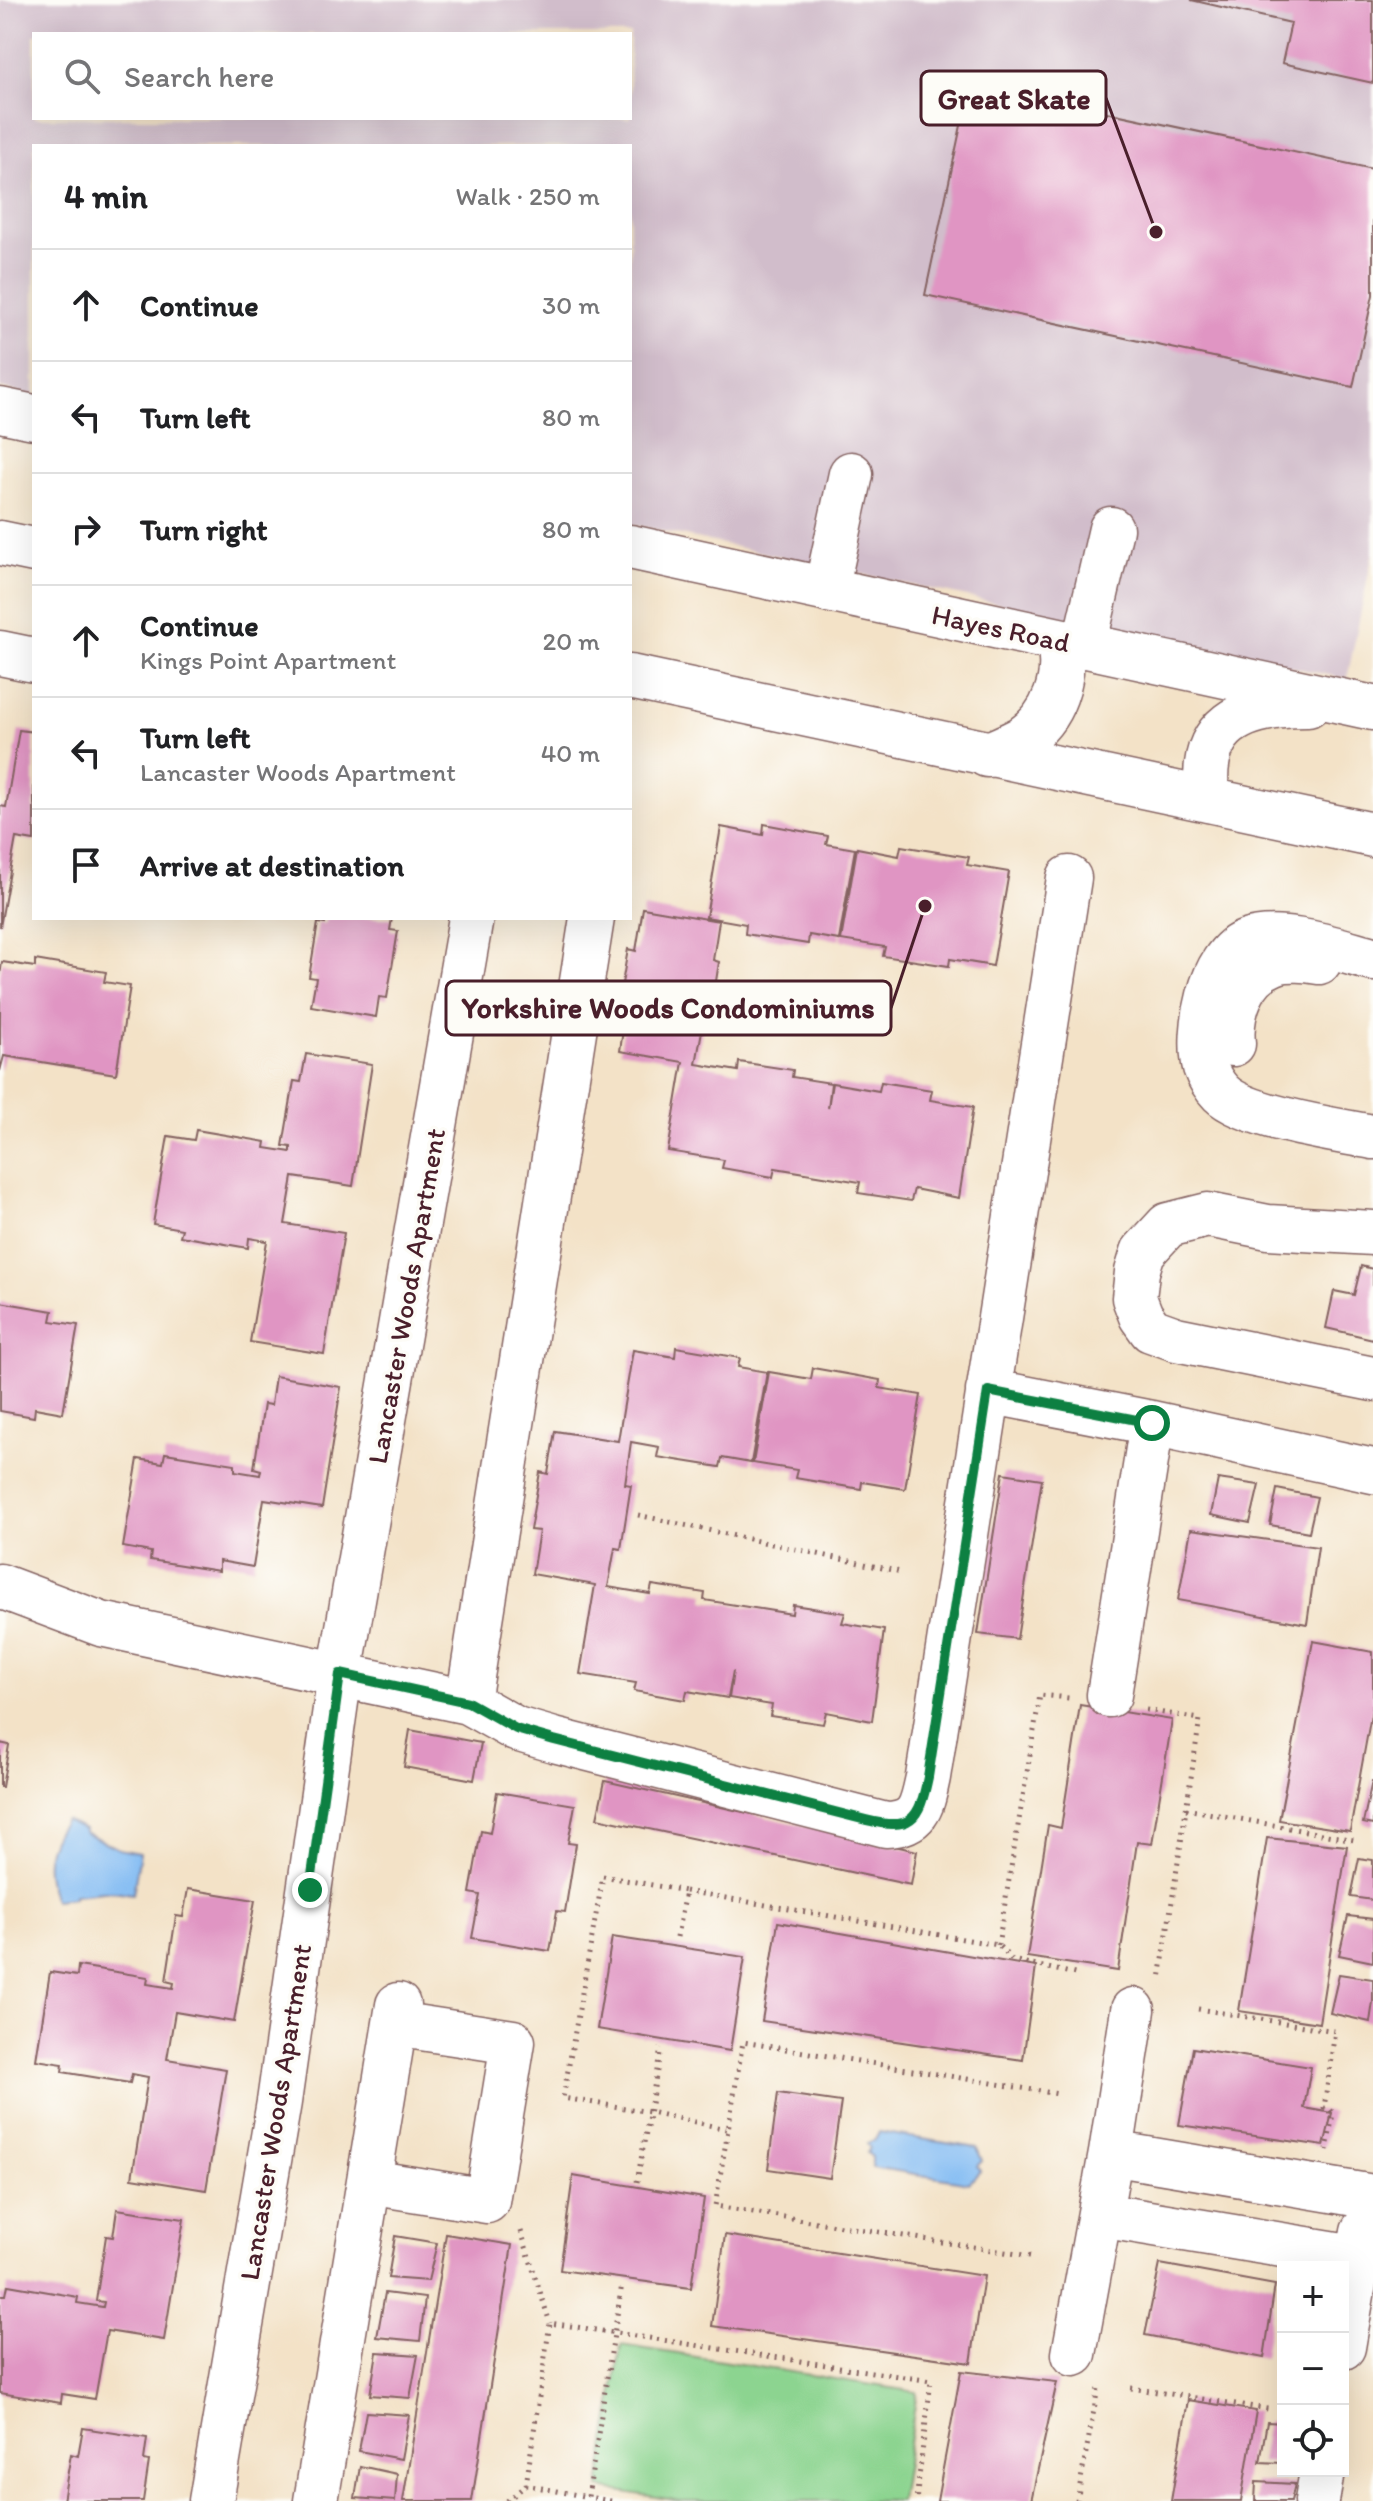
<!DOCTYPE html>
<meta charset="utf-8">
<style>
:root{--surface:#fff;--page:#f6f6f6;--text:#202124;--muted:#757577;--line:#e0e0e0}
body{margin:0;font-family:Itim,sans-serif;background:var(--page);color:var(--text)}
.controls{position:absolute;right:24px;bottom:24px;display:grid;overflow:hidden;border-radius:0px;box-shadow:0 8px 32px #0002}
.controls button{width:72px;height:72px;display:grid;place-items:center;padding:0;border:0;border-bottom:2px solid var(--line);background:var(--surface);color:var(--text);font:40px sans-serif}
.stop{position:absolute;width:24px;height:24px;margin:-18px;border:6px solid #0b8043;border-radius:50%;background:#fff}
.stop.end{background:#0b8043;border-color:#fff;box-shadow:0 2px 8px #0008}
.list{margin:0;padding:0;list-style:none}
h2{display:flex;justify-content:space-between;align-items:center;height:104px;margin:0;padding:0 32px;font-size:34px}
h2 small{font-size:26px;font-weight:400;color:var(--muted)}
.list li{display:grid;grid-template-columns:52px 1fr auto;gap:24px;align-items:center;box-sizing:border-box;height:112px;padding:0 32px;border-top:2px solid var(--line)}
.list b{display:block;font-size:30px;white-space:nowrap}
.list p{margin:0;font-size:26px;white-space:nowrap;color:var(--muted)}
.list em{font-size:26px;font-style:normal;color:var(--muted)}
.icon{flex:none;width:44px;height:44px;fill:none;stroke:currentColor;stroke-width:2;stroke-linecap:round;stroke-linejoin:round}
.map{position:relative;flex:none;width:1373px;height:2501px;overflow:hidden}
.search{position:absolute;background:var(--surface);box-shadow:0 8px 32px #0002;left:32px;top:32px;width:600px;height:88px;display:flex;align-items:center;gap:20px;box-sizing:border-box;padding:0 28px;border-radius:0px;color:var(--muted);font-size:30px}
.panel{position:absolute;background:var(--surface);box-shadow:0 8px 32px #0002;left:32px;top:144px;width:600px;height:776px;border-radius:0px}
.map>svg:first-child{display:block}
</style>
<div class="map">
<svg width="1373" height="2501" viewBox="0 0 1373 2501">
<rect width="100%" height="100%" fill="#fdfcf7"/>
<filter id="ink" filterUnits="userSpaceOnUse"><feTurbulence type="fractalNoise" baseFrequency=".0125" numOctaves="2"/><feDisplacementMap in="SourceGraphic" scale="16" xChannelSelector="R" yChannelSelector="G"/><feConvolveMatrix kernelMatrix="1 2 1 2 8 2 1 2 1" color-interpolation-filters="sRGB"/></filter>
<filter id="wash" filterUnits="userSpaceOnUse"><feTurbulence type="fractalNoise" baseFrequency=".006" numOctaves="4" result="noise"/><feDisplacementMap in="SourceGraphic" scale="32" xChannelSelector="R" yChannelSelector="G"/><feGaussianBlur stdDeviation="1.8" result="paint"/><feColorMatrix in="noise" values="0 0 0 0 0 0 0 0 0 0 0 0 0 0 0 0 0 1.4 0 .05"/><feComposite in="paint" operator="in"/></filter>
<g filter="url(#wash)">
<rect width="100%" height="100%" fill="#f3e2c7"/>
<path fill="#d1bdcb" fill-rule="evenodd" d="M0,0H1373V552L1347,679L630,524V146H34V396L0,388ZM34,34H630V118H34Z"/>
<path fill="#8cd490" stroke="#6b7a5e" stroke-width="2" d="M621,2345L917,2392L900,2501H680L599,2488Z"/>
<path fill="#82bbf3" stroke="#666d8f" stroke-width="2" d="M65,1820L84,1829V1832L119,1849L140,1853L133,1894L113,1891L74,1895V1898L54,1900C42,1869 44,1847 65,1820Z
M879,2132L977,2148L982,2161L977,2166L980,2171L969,2183L872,2167V2157L867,2153L870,2148L867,2144L875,2139Z"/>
<g id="blocks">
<path fill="#e095c3" d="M1191,0H1373V83L1282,63L1291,23Z
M970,83L1373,169V295L1353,387L925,295Z
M19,730L34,732V841L16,838L0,927V806L6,807Z
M764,824L828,836L826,844L855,849L839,940L809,935L808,944L745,934L746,924L706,917L721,827L763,835Z
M901,846L969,857L967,865L1009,872L993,966L950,959L949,966L883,956L885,947L841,940L857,848L899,856Z
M643,908L719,921L713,960L719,962L709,1026L703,1025L696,1064L738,1071L739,1062L793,1070L792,1077L831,1083L828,1108L832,1083L879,1091L881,1082L932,1090L930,1100L973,1107L959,1198L914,1189L911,1201L858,1193L860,1182L775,1168L773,1177L722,1168L724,1160L668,1151L683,1062L620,1051L626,1009L618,1007L628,949L636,951Z
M326,918H392L390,930L398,931L387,998L379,997L376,1017L311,1006L316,978L309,977L318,923L325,924Z
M35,960L106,972L104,982L130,986L116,1074L4,1056L0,1071V976L2,962L35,967Z
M306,1054L372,1064L353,1186L293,1177L285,1224L344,1233L324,1354L250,1342L267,1241L249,1238L248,1248L180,1236L182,1229L153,1224L168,1136L194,1140L196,1130L266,1142L265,1148L291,1152V1147L283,1146L294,1081L301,1082Z
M1361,1266L1373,1269V1339L1326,1328L1334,1291L1354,1295Z
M0,1302L53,1311L51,1321L78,1325L63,1413L35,1408L34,1417L0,1411Z
M676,1347L740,1358L738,1367L767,1372L751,1463L722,1458L720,1467L657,1457L659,1447L631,1442L625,1484L631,1485L621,1549L615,1548L608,1587L650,1594L652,1585L705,1593L704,1600L792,1614L793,1605L845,1613L842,1623L884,1630L872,1721L826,1712L823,1724L770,1716L772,1705L729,1698L733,1671L728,1698L687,1691L685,1700L634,1691L636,1683L580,1674L595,1585L532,1574L539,1531L530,1530L540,1472L548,1474L555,1431L618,1441L633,1350L675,1357Z
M813,1368L880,1380L879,1388L921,1395L905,1489L862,1482L861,1489L795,1478L797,1470L753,1463L769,1372L811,1379Z
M275,1376L341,1387L322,1508L264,1499L253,1567L219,1561V1571L150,1560L151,1552L123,1547L138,1459L163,1463L165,1453L235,1464V1471L260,1475L261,1470L254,1468L264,1404L271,1405Z
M1003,1473L1042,1479L1017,1639L978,1634Z
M1218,1479L1259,1485L1250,1523L1211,1515Z
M1277,1489L1317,1497L1309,1532L1270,1525Z
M1191,1529L1318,1547L1307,1624L1178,1600Z
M1313,1641L1373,1652V1704L1350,1831L1279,1820Z
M1080,1705L1172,1720L1152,1844L1137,1842L1118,1971L1027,1957L1048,1825L1061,1828Z
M410,1730L481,1743L474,1780L404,1767Z
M0,1743L9,1745L2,1787H0Z
M605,1781L917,1851L911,1885L597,1818Z
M1372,1781H1373V1825L1363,1823Z
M497,1792L575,1805L568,1843L576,1844L565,1912L557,1911L550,1951L472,1938L480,1895L470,1893L481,1831L490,1833Z
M1267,1838L1347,1846L1319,2023L1239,2011Z
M1359,1858L1373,1860V1900L1351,1897Z
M188,1889L255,1900L234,2022L175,2012L167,2059L226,2069L206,2190L132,2178L148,2077L132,2074L130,2083L62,2072L63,2064L36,2060L50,1972L77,1976L78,1966L148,1977L147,1984L173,1988L174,1983L166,1981L176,1916L183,1917Z
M1348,1916L1373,1919V1962L1339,1955Z
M778,1922L1036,1967L1023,2060L762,2021Z
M612,1937L745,1957L730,2051L597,2029Z
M1339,1974L1373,1979V2002L1370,2022L1330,2013Z
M1193,2048L1311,2067L1304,2108L1332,2113L1324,2146L1179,2125Z
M778,2093L841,2102L830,2178L768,2169Z
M573,2176L704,2198L691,2288L560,2270Z
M117,2209L184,2219L164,2340L107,2331L95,2399L62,2394L61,2403L0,2393V2295H6L8,2285L78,2297L77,2303L103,2307L104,2302L96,2301L106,2236L113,2237Z
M446,2234L512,2245L472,2501H403Z
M725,2235L984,2276L971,2363L712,2326Z
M395,2236L437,2243L428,2281L388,2278Z
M1160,2264L1275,2285L1264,2358L1145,2335Z
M385,2293L425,2298L420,2341L377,2337Z
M377,2352L418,2355L410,2398L370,2395Z
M961,2371L1057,2382L1031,2501H937Z
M1188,2400L1256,2411L1241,2501H1171Z
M366,2412L409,2415L401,2459L359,2451Z
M1267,2422L1283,2423V2463L1260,2462Z
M83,2428L147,2438L144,2460L149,2461L143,2501H63L71,2454L78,2456Z
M360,2466L397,2474L395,2501L355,2498Z
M1256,2482L1295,2484L1291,2501H1255Z"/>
</g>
</g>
<g filter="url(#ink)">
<use href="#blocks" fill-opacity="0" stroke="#856362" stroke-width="2"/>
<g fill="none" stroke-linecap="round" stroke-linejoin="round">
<defs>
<path id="minor" d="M0,410L34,417
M0,543L34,550
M630,547L1373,708
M826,590L851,474
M1084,646L1111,529
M0,653L34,660
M630,677L1373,835
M987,755C998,750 1010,745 1021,739C1054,718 1068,676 1058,640
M1208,800C1196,724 1242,705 1308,705
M592,918L468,1702L516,1729L554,1740L886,1825C920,1824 922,1805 928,1777L1069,878
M1373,959C1338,950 1282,930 1247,942C1210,954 1196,1034 1205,1067C1208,1076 1215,1087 1221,1093C1245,1117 1339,1131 1373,1137
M1233,1044C1230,1013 1242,975 1274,963C1286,958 1307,960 1319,962
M1373,1233L1268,1227L1208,1215L1168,1225L1143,1252L1137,1272L1134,1298L1141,1316L1151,1330L1176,1339L1373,1379
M988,1391L1152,1423L1373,1471
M0,1586L101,1624L468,1702
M1109,1695L1152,1423
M1111,2153L1373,2197
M369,2182L487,2201L513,2042L395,2024
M1100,2215L1373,2260
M1343,2347L1363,2231
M1074,2354L1111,2153L1133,2010
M211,2501L279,2102L340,1674L471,918
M316,2501L398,2005
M1317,2501L1322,2471"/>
</defs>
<use href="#minor" stroke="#856362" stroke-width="47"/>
<path stroke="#856362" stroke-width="5" stroke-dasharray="2 6" stroke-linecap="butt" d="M638,1515L901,1572
M1146,1710L1200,1719L1160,1979
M1186,1809L1354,1840
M685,1891L998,1945L1012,1960L1075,1974
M677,1937L685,1891L603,1876L563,2098L650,2112L726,2129
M998,1945L1040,1695L1069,1698
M1198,2009L1335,2031L1324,2108L1330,2109L1333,2113L1327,2150
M637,2182L661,2048
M521,2231L550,2323
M1030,2256L715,2206L743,2042L1058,2094
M1131,2388L1268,2409
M526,2485L550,2323L931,2381L916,2501
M507,2501L526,2485L588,2497
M611,2501L588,2497L622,2284
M1077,2501L1098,2388"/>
<use href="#minor" stroke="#fff" stroke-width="44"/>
</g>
</g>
<g fill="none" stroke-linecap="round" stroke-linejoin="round" filter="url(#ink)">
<path stroke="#0b8043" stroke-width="10" d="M310,1890L340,1674L468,1702L516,1729L554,1740L866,1820C911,1831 919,1821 928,1777L988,1391L1152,1423"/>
</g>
<g text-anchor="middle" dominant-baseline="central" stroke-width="7" stroke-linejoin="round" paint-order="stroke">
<g font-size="28" fill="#4a1f2b" stroke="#fdfcf7">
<text transform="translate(1001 628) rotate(12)">Hayes Road</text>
<text transform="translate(406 1296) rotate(-80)">Lancaster Woods Apartment</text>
<text transform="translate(275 2112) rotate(-81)">Lancaster Woods Apartment</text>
</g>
</g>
<path fill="none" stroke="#4a1f2b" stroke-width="3" d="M1156 232L1106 98M925 906L891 1008"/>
<g fill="#4a1f2b" stroke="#fdfcf7" stroke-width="3">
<circle cx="1156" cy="232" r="8"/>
<circle cx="925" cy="906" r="8"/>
</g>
<g fill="#fdfcf7" stroke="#4a1f2b" stroke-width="3">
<rect x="921" y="71" width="185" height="54" rx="8"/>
<rect x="446" y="981" width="445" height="54" rx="8"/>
</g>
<g font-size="30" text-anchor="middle" font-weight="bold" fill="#4a1f2b">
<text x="1014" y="109">Great Skate</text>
<text x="668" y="1018">Yorkshire Woods Condominiums</text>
</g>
</svg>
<div class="controls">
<button>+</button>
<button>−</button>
<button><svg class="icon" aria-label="locate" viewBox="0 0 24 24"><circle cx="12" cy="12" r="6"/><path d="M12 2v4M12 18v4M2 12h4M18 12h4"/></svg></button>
</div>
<div class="stop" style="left:1152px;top:1423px"></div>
<div class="stop end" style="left:310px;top:1890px"></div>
<div class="search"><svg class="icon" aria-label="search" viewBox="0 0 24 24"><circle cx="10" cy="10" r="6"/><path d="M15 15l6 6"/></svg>Search here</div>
<section class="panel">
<h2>4 min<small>Walk · 250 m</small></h2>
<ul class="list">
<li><svg class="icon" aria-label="ahead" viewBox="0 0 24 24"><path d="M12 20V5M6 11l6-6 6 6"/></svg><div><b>Continue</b></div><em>30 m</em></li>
<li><svg class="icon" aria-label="left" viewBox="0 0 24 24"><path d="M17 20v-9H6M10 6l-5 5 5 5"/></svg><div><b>Turn left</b></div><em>80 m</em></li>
<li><svg class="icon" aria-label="right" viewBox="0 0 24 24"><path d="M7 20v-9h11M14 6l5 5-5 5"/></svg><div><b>Turn right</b></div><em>80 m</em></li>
<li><svg class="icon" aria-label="ahead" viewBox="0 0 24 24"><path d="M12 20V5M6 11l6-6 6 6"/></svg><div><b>Continue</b><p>Kings Point Apartment</p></div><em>20 m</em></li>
<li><svg class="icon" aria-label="left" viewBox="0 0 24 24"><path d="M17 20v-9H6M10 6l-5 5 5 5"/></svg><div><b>Turn left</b><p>Lancaster Woods Apartment</p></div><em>40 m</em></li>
<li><svg class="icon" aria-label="arrive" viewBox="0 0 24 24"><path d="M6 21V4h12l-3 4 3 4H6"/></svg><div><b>Arrive at destination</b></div></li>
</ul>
</section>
</div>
